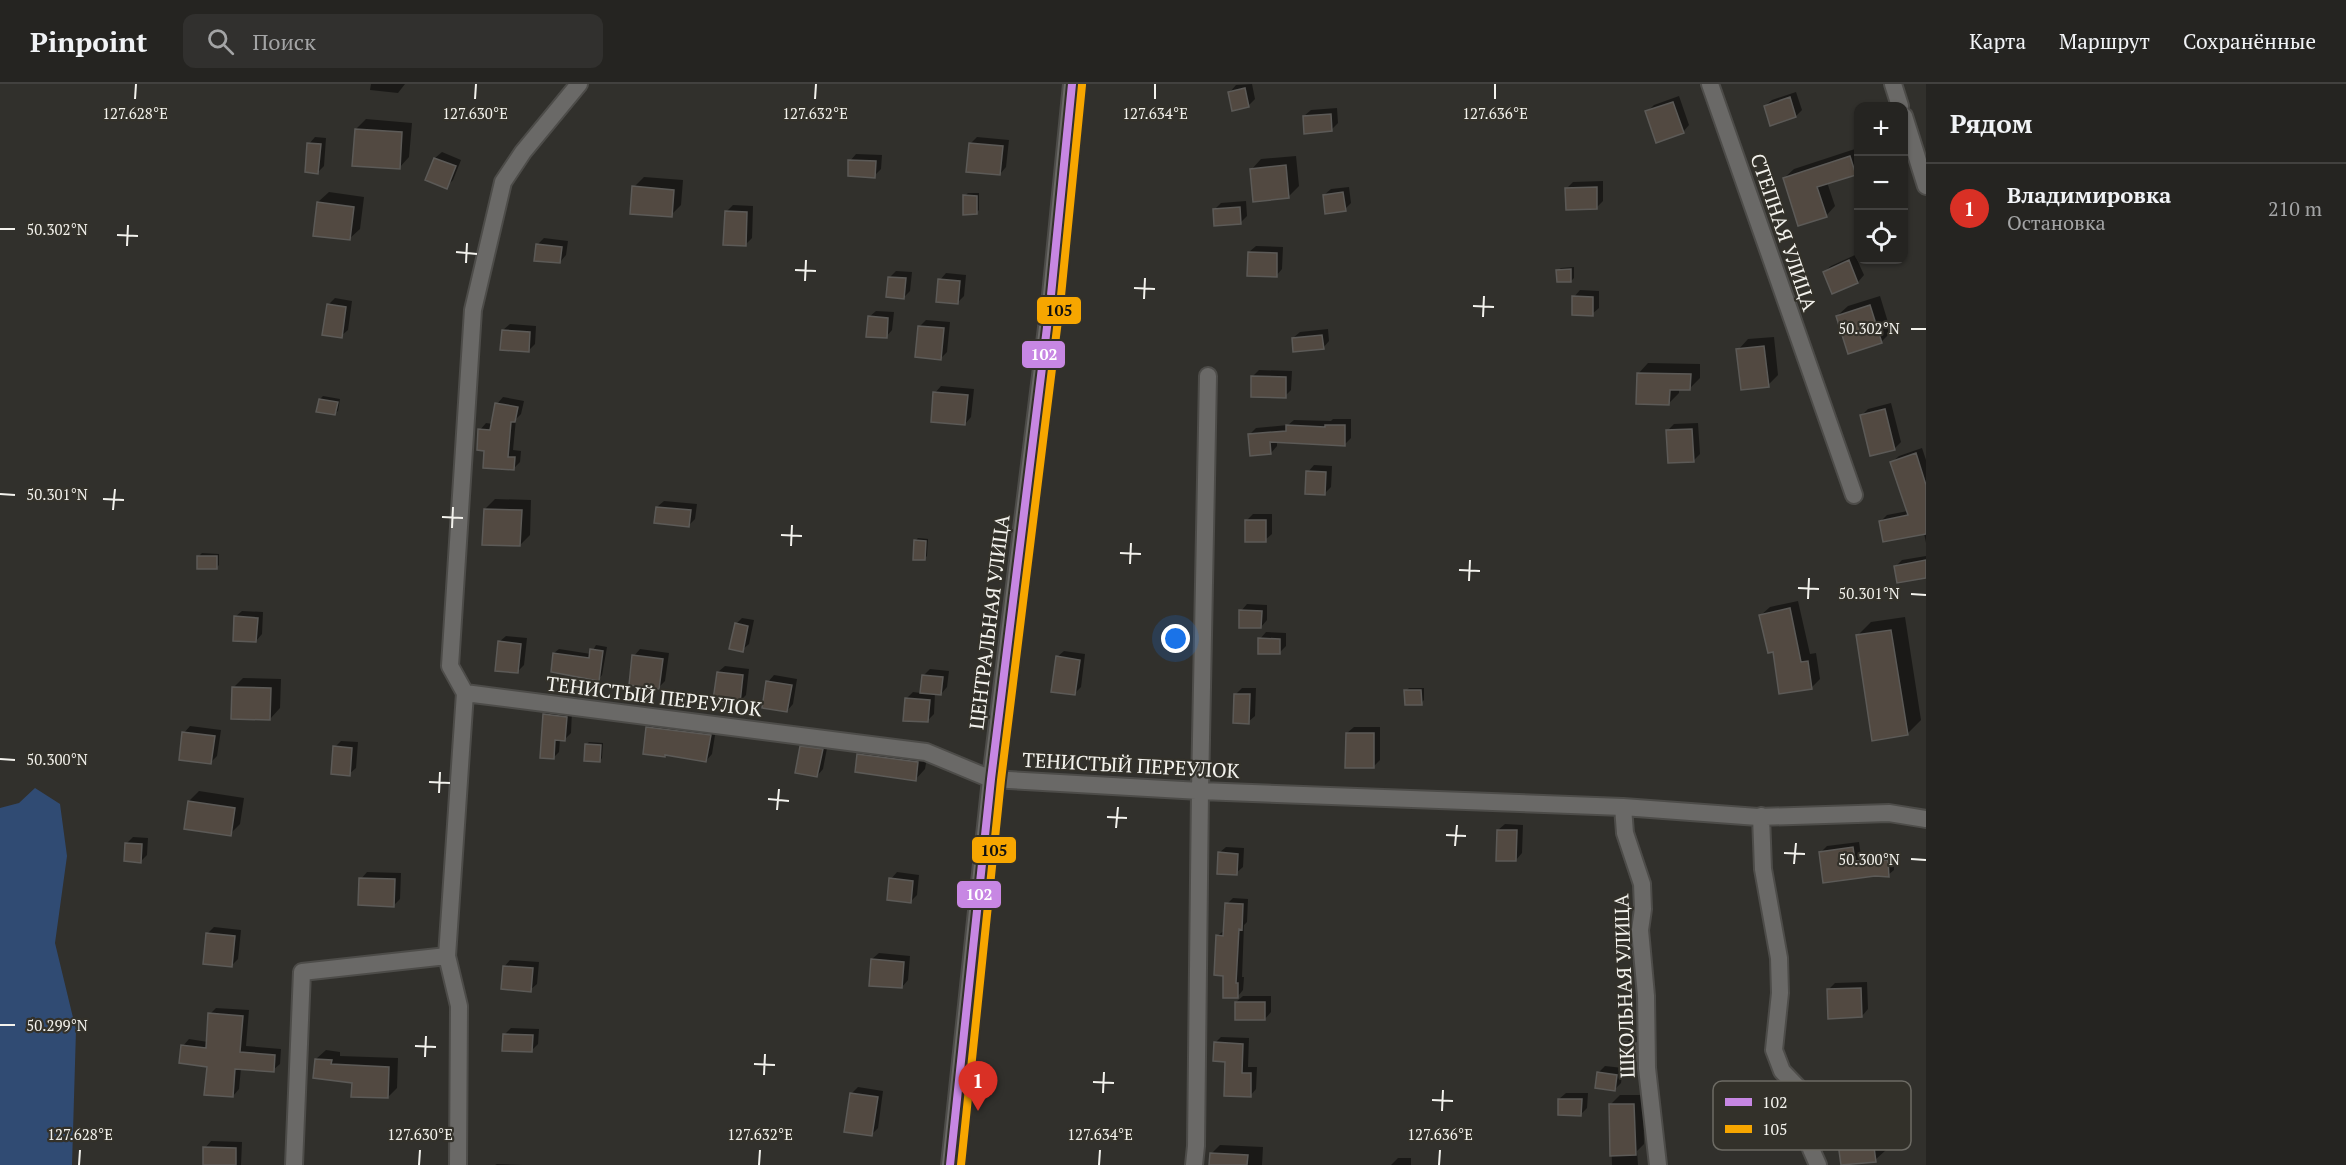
<!DOCTYPE html>
<html lang="ru">
<meta charset="utf-8">
<style>
:root{--surface:#252421;--page:#31302e;--text:#f1f3f6;--muted:#a3a4a5;--line:#42413f;--accent:#d93025}
body{margin:0;font-family:"PT Serif",serif;background:var(--page);color:var(--text)}
.controls{position:absolute;right:18px;top:18px;display:grid;overflow:hidden;border-radius:12px;box-shadow:0 2px 4px #0004}
.controls button{width:54px;height:54px;display:grid;place-items:center;padding:0;border:0;border-bottom:2px solid var(--line);background:var(--surface);color:var(--text);font:30px sans-serif}
.you{position:absolute;left:1176px;top:555px;width:21px;height:21px;margin:-15px;border:4px solid #fff;border-radius:50%;background:#1a73e8;box-shadow:0 0 0 9px #1a73e833}
.badge{display:grid;place-items:center;width:39px;height:39px;border-radius:50%;background:var(--accent);color:#fff;font-size:20px;font-weight:700}
.pin{position:absolute;translate:-50% -50px;filter:drop-shadow(0 2px 3px #0008)}
.pin::after{content:'';position:absolute;top:32px;width:21px;height:18px;background:inherit;clip-path:polygon(0 0,100% 0,50% 100%)}
.list{margin:0;padding:0;list-style:none}
h2{display:flex;justify-content:space-between;align-items:center;height:78px;margin:0;padding:0 24px;font-size:26px}
h2 small{font-size:20px;font-weight:400;color:var(--muted)}
.list li{display:grid;grid-template-columns:39px 1fr auto;gap:18px;align-items:center;box-sizing:border-box;height:90px;padding:0 24px;border-top:2px solid var(--line)}
.list b{display:block;font-size:22px;white-space:nowrap}
.list p{margin:0;font-size:20px;white-space:nowrap;color:var(--muted)}
.list em{font-size:20px;font-style:normal;color:var(--muted)}
.icon{flex:none;width:33px;height:33px;fill:none;stroke:currentColor;stroke-width:2;stroke-linecap:round;stroke-linejoin:round}
.map{position:relative;flex:none;width:1926px;height:1081px;overflow:hidden}
header{display:flex;align-items:center;gap:36px;box-sizing:border-box;height:84px;padding:0 30px;background:var(--surface);border-bottom:2px solid var(--line)}
header strong{font-size:28px}
nav{display:flex;gap:33px;margin-inline-start:auto;font-size:21px}
.search{width:420px;height:54px;background:var(--page);display:flex;align-items:center;gap:15px;box-sizing:border-box;padding:0 21px;border-radius:12px;color:var(--muted);font-size:22px}
main{display:flex}
aside{flex:1;background:var(--surface)}
.map>svg:first-child{display:block}
</style>
<header>
<strong>Pinpoint</strong>
<div class="search"><svg class="icon" aria-label="search" viewBox="0 0 24 24"><circle cx="10" cy="10" r="6"/><path d="M15 15l6 6"/></svg>Поиск</div>
<nav><a>Карта</a><a>Маршрут</a><a>Сохранённые</a></nav>
</header>
<main>
<div class="map">
<svg width="1926" height="1081" viewBox="0 0 1926 1081">
<rect width="100%" height="100%" fill="#31302c"/>
<path fill="#304b73" d="M35,704L60,720L67,772L55,859L76,946L72,1081H0V724L19,719Z"/>
<path fill="#0007" d="M371,0H405L398,9L370,6Z
M1252,0L1255,15L1248,22L1230,8L1236,1Z
M1796,8L1802,26L1796,32L1765,22L1772,16Z
M1679,12L1689,41L1683,48L1647,28L1654,21Z
M1337,24L1338,39L1331,46L1304,32L1311,26Z
M366,35L412,39L409,73L399,84L356,45Z
M315,53L326,54L324,82L318,88L309,60Z
M977,53L1009,56L1006,83L1000,90L971,59Z
M1858,64V86L1855,89L1827,98L1835,122L1826,132L1784,94L1794,85Z
M442,68L461,76L453,96L446,103L427,95L435,74Z
M856,70L882,71L881,85L874,92L850,77Z
M1296,72L1299,102L1289,112L1251,86L1261,75Z
M644,93L683,96L681,121L671,131L634,103Z
M1603,97V117L1597,123L1567,104L1573,98Z
M1349,103L1351,119L1345,125L1324,111L1331,105Z
M329,108L364,113L360,145L349,155L318,118Z
M968,109H979V126L976,129L965,112Z
M1246,117L1247,132L1241,138L1214,126L1221,119Z
M733,121L753,122L752,154L745,161L726,128Z
M544,154L568,157L566,171L560,178L537,161Z
M1256,162L1283,163L1282,185L1276,192L1249,168Z
M1855,171L1864,191L1858,198L1833,208L1824,188L1831,182Z
M1574,183V194L1571,197L1558,186L1561,184Z
M896,187L912,188L910,207L903,214L890,193Z
M946,189L966,191L964,212L958,218L940,196Z
M1580,206L1599,207V224L1592,230L1574,213Z
M1880,212L1891,248L1881,258L1837,232L1848,222Z
M335,214L352,217L348,246L341,252L328,221Z
M876,227L894,228L892,246L886,253L869,233Z
M926,236L950,238L947,268L941,274L919,243Z
M510,240L536,242L535,260L528,267L503,246Z
M1328,245L1329,257L1323,264L1293,254L1300,248Z
M1774,253L1778,291L1768,301L1738,266L1748,255Z
M1648,279L1700,280V294L1690,304H1679V309L1669,319L1638,290Z
M1259,286L1292,287L1291,306L1285,312L1253,292Z
M941,302L974,305L971,333L965,340L935,309Z
M323,312L340,315L338,327L335,329L320,315Z
M503,313L524,317L521,330L516,335L513,366L521,367L520,378L513,385L486,366L480,346L486,339L493,340L497,320Z
M1891,319L1901,358L1894,365L1861,332L1868,325Z
M1333,335H1351V354L1344,361L1277,357V362L1271,369L1249,351L1256,344L1288,341L1294,336L1331,337Z
M1698,339L1700,370L1694,376L1667,347L1674,340Z
M1922,364L1926,376V459L1924,449L1881,437L1887,431L1908,427L1892,378L1899,372Z
M1314,381L1332,382L1331,403L1324,410L1308,388Z
M495,415L531,416L530,451L520,461L485,425Z
M664,417L697,420L695,435L689,441L657,423Z
M1253,430H1272V450L1265,456L1246,437Z
M918,454L928,455L927,472L924,475L915,457Z
M202,469L219,470V481L216,484L199,472Z
M1926,472V492L1895,483L1902,476Z
M1798,517L1810,570L1816,569L1820,595L1811,604L1774,566L1761,531L1770,523Z
M1247,520L1267,521V536L1261,543L1241,527Z
M242,527L263,528L262,550L256,557L235,533Z
M1905,533L1921,636L1907,650L1857,552L1871,538Z
M742,534L754,536L749,560L742,566L736,540Z
M1266,548L1286,549V562L1279,569L1260,555Z
M506,552L527,554L524,581L517,588L499,558Z
M596,561L607,563L602,591L598,596L554,569L559,565L591,570Z
M640,565L669,569L665,597L659,603L634,572Z
M1064,567L1085,570L1081,603L1074,610L1057,573Z
M725,582L749,585L746,611L739,618L718,588Z
M930,585L949,587L947,603L941,610L935,609L934,630L928,636L906,615L913,608L921,609L923,592Z
M774,591L797,595L793,620L787,627L768,598Z
M243,594L281,595L280,624L270,635L233,604Z
M1242,604H1256L1255,632L1248,638L1236,610Z
M1409,604H1424V616L1421,619L1406,607Z
M551,625L572,627L571,649L565,655H560L559,668L553,674L545,630Z
M654,637L716,645L712,670L706,677L648,644Z
M190,642L221,646L217,672L211,678L184,649Z
M1354,643H1380V676L1373,683L1347,649Z
M341,657L358,658L356,684L349,690L335,663Z
M808,657L828,659L823,685L817,692L801,663Z
M589,658L603,659L602,674L600,677L586,661Z
M869,660L928,668L925,685L915,696L859,671Z
M199,707L244,714L240,740L230,750L189,717Z
M1505,740L1523,741L1522,769L1516,776L1498,746Z
M133,753L148,754L147,771L141,777L126,760Z
M1859,758L1861,772L1893,771L1894,786L1888,791L1821,768L1827,762Z
M1226,763L1244,764L1243,783L1236,789L1219,769Z
M367,788L401,789L400,815L394,821L361,795Z
M897,788L919,791L917,811L910,818L891,795Z
M1233,814L1248,815L1247,838L1244,841L1242,893H1244L1243,906L1238,912L1224,890L1217,852L1225,846L1227,820Z
M214,843L241,846L238,875L232,881L208,849Z
M879,869L910,872L908,896L902,903L872,875Z
M510,876L539,878L537,900L530,906L504,883Z
M1867,898L1868,925L1862,932L1828,906L1835,899Z
M1243,912H1271V928L1265,935L1236,918Z
M216,924L249,926L246,962L281,965L280,980L273,986L241,984L239,1005L233,1012L208,982L183,962L189,955L208,958L210,930Z
M511,944L539,945L538,960L531,967L505,950Z
M1632,952L1642,953V969L1636,976L1626,959Z
M1221,953L1249,954L1248,983H1257L1256,1005L1250,1012L1215,959Z
M326,966L340,968V972L398,974L397,1004L388,1013L353,997L316,975Z
M1605,982L1623,984L1621,999L1615,1005L1598,989Z
M858,1003L883,1007L878,1044L872,1050L851,1010Z
M1566,1009H1588L1587,1024L1581,1030L1559,1015Z
M1620,1011H1643L1644,1060L1637,1067L1638,1081H1612L1610,1021Z
M1881,1031L1886,1066L1875,1076L1838,1045L1848,1035Z
M211,1057L242,1058L241,1081H204L205,1064Z
M1220,1061L1263,1063L1262,1081H1211L1212,1069Z
M1398,1074H1411V1081H1391Z
M497,1080L523,1081H495Z"/>
<path fill="#524941" stroke="#5c5a57" stroke-width="1.5" d="M1245,4L1249,23L1232,27L1228,8Z
M1790,13L1796,33L1770,42L1764,22Z
M1673,18L1684,49L1656,59L1645,27Z
M1331,30L1332,47L1304,50L1303,32Z
M355,45L402,48L400,85L352,82Z
M307,59L321,60L318,90L305,88Z
M969,59L1003,62L1000,91L966,88Z
M1850,72L1856,91L1817,103L1827,133L1798,142L1783,94Z
M434,74L456,82L447,105L425,96Z
M848,76L876,77L875,94L848,92Z
M1286,81L1289,114L1253,118L1250,85Z
M632,102L674,106L672,133L630,130Z
M1597,103V125L1566,126L1565,104Z
M1343,108L1346,127L1325,130L1323,111Z
M963,111L977,112V130L963,131Z
M317,118L354,123L350,156L313,152Z
M1240,123L1241,140L1214,142L1213,125Z
M725,127L747,128L746,162L723,161Z
M536,160L562,163L560,179L534,177Z
M1248,168L1277,169V193L1247,192Z
M1849,176L1858,199L1832,210L1823,188Z
M1571,185V198H1557L1556,186Z
M888,193L906,194L904,215L886,213Z
M938,195L960,197L958,220L936,218Z
M1572,212L1593,213V232L1572,231Z
M327,220L346,223L342,254L322,251Z
M1870,221L1882,259L1848,270L1836,232Z
M868,232L888,234L887,254L866,253Z
M918,242L944,244L941,276L915,273Z
M502,246L530,248L529,268L500,266Z
M1322,251L1324,265L1293,268L1292,254Z
M1764,262L1769,303L1741,306L1736,265Z
M1637,289L1691,290L1690,306H1670L1669,321L1636,320Z
M1251,292L1286,293V314L1251,313Z
M933,308L968,311L965,341L931,338Z
M319,315L338,318L335,331L316,328Z
M495,319L518,323L515,338H511L508,373H515L514,386L483,384L484,367L477,366L478,345L490,346Z
M1885,325L1895,366L1870,372L1860,331Z
M1286,341L1325,343V341H1345V362L1270,358L1271,370L1250,372L1248,350L1286,347Z
M1692,345L1694,378L1668,379L1666,346Z
M1916,369L1926,401V450L1883,458L1879,437L1908,431L1890,378Z
M1306,387L1326,388L1325,411L1305,410Z
M656,423L691,426L689,443L654,439Z
M484,425L522,426L520,462L482,461Z
M1245,436H1266V458H1245Z
M914,456L926,457L925,476H913Z
M197,472H217V485H197Z
M1926,476V494L1897,499L1894,482Z
M1790,524L1801,578L1808,577L1812,605L1779,610L1773,568L1768,569L1759,531Z
M1239,526L1262,527L1261,544H1239Z
M234,532L258,534L256,558L233,557Z
M735,539L748,542L743,568L729,565Z
M1891,546L1908,651L1872,657L1856,551Z
M1258,554L1280,555V570H1258Z
M498,557L521,560L518,589L495,587Z
M590,565L603,567L599,597L551,588L553,569L589,574Z
M632,571L663,575L659,605L629,601Z
M1056,572L1080,576L1075,611L1051,608Z
M717,588L743,591L740,619L713,616Z
M922,591L943,593L941,611L920,609Z
M766,597L792,601L787,628L762,624Z
M232,603L271,604L270,636L231,635Z
M1404,606H1421L1422,621H1405Z
M1234,610H1250L1249,640L1233,639Z
M905,614L930,616L928,638L903,637Z
M543,630L567,633L565,657L555,656L554,675L540,674Z
M646,643L711,651L706,678L665,671V673L643,670Z
M182,648L215,652L211,680L179,676Z
M1346,649H1374V684H1345Z
M585,660L601,661L600,678L584,677Z
M333,662L352,664L350,692L331,690Z
M800,662L823,665L817,693L795,689Z
M857,670L918,678L916,697L855,688Z
M188,717L235,724L231,752L184,745Z
M1497,746H1517L1516,777H1496Z
M125,759L142,760L141,779L124,777Z
M1853,763L1855,777L1888,776L1889,793L1875,792L1823,799L1819,768Z
M1218,768L1238,770L1237,791L1217,790Z
M359,794L395,795L394,823L358,821Z
M889,794L913,797L911,819L887,816Z
M1225,819L1243,820L1242,846L1239,845L1236,899H1238V914H1223V892L1214,891L1216,851L1223,852Z
M206,849L235,852L232,883L203,880Z
M871,875L904,878L902,904L869,902Z
M503,882L533,884L531,908L501,905Z
M1861,904L1862,933L1828,935L1827,905Z
M1235,918H1265V936H1235Z
M208,929L243,932L240,968L275,971L274,988L235,985L233,1013L204,1011L207,983L179,979L181,961L206,964Z
M503,950L533,951L532,968L502,967Z
M1214,958L1243,960L1242,989H1251V1013L1224,1012L1225,978L1213,977Z
M1624,958L1636,959V977L1623,976Z
M315,975L332,976L331,980L389,983L388,1014L351,1013L352,999L313,994Z
M1597,988L1617,991L1615,1007L1595,1004Z
M850,1009L878,1013L872,1052L844,1048Z
M1558,1015H1582L1581,1032L1558,1031Z
M1609,1020H1634L1636,1071L1610,1072Z
M1871,1040L1876,1078L1841,1081L1836,1045Z
M203,1063L236,1064V1081H203Z
M1210,1069L1248,1071L1247,1081H1209Z"/>
<g fill="none" stroke-linecap="round" stroke-linejoin="round">
<defs>
<path id="minor" d="M1710,0L1854,411
M1893,0L1900,22
M1904,32L1926,102
M465,609L926,668L991,695L1200,707L1623,723L1758,733L1889,729L1926,735
M1623,723L1625,749L1642,800L1643,825L1640,846L1646,912L1647,984L1658,1081
M1761,732L1763,785L1779,874L1780,909L1774,966L1782,987L1811,1017V1065L1818,1081
M294,1081L302,888L447,872
M458,1081L459,922L447,872L465,609L450,582L473,226L503,98L523,68L579,0
M950,1081L991,695L1051,211L1072,0
M1194,1081L1196,1062L1200,707L1208,292"/>
</defs>
<use href="#minor" stroke="#4d4c49" stroke-width="20"/>
<use href="#minor" stroke="#6a6967" stroke-width="16"/>
<defs>
<path id="bus-1" d="M950,1081L991,695L1051,211L1072,0"/>
<path id="bus-2" d="M961,1081L1001,696L1061,212L1082,1"/>
</defs>
<use href="#bus-1" stroke="#33312a" stroke-width="12"/>
<use href="#bus-2" stroke="#33312a" stroke-width="12"/>
<use href="#bus-1" stroke="#c787e3" stroke-width="8"/>
<use href="#bus-2" stroke="#f7a600" stroke-width="8"/>
</g>
<path fill="none" stroke="#f3f2ed" stroke-width="2" d="M135,15L136,0M475,15L476,0M815,15L816,0M1155,15V0M1495,15V0M0,145H15M117,151L138,152M127,162L128,141M456,168L477,170M466,179L467,159M795,186L816,187M805,197L806,176M1134,204L1155,205M1144,215L1145,194M1473,222L1494,223M1483,233L1484,212M1911,245H1926M0,410L15,411M103,415L124,416M113,426L115,405M442,433L463,434M452,444L453,423M781,451L802,452M791,462L792,441M1120,469L1141,470M1130,480L1131,459M1459,486L1480,487M1469,497L1470,476M1798,504L1819,505M1911,510L1926,511M1808,515L1809,494M0,675L15,676M429,698L450,699M439,709L440,688M768,715L789,717M777,726L779,705M1107,733L1127,734M1116,744L1118,723M1446,751L1466,752M1455,762L1457,741M1784,769L1805,770M1911,775L1926,776M1794,780L1796,759M0,941H15M415,962L436,963M425,973L426,952M754,980L775,981M764,991L765,970M1093,998L1114,999M1103,1009L1104,988M1432,1016L1453,1017M1442,1027L1443,1006M79,1081L80,1066M419,1081L420,1066M759,1081L760,1066M1099,1081L1100,1066M1439,1081L1440,1066"/>
<g text-anchor="middle" dominant-baseline="central" stroke-width="4.5" stroke-linejoin="round" paint-order="stroke">
<g font-size="20" fill="#f3f2ed" stroke="#33312a">
<text transform="translate(1784 148) rotate(71)">СТЕПНАЯ УЛИЦА</text>
<text transform="translate(989 538) rotate(-83)">ЦЕНТРАЛЬНАЯ УЛИЦА</text>
<text transform="translate(654 612) rotate(7)">ТЕНИСТЫЙ ПЕРЕУЛОК</text>
<text transform="translate(1131 681) rotate(3)">ТЕНИСТЫЙ ПЕРЕУЛОК</text>
<text transform="translate(1624 902) rotate(-92)">ШКОЛЬНАЯ УЛИЦА</text>
</g>
</g>
<rect x="1713" y="997" width="198" height="69" rx="9" fill="#33312a" stroke="#6d6b64" stroke-width="1.5"/>
<rect x="1725" y="1014" width="27" height="8" fill="#c787e3"/>
<rect x="1725" y="1041" width="27" height="8" fill="#f7a600"/>
<g font-size="16" fill="#f3f2ed">
<text x="1762" y="1024">102</text>
<text x="1762" y="1051">105</text>
</g>
<g font-size="15" text-anchor="middle" fill="#f3f2ed" stroke="#33312a" stroke-width="4.5" stroke-linejoin="round" paint-order="stroke">
<text x="135" y="35">127.628°E</text>
<text x="475" y="35">127.630°E</text>
<text x="815" y="35">127.632°E</text>
<text x="1155" y="35">127.634°E</text>
<text x="1495" y="35">127.636°E</text>
<text x="57" y="151">50.302°N</text>
<text x="1869" y="250">50.302°N</text>
<text x="57" y="416">50.301°N</text>
<text x="1869" y="515">50.301°N</text>
<text x="57" y="681">50.300°N</text>
<text x="1869" y="781">50.300°N</text>
<text x="57" y="947">50.299°N</text>
<text x="80" y="1056">127.628°E</text>
<text x="420" y="1056">127.630°E</text>
<text x="760" y="1056">127.632°E</text>
<text x="1100" y="1056">127.634°E</text>
<text x="1440" y="1056">127.636°E</text>
</g>
<g stroke="#33312a" stroke-width="2">
<rect x="1036" y="212" width="46" height="29" rx="6" fill="#f7a600"/>
<rect x="1021" y="256" width="45" height="29" rx="6" fill="#c787e3"/>
<rect x="971" y="752" width="46" height="28" rx="6" fill="#f7a600"/>
<rect x="956" y="796" width="46" height="29" rx="6" fill="#c787e3"/>
</g>
<g font-size="16" text-anchor="middle" font-weight="bold" fill="#fff">
<text x="1044" y="276">102</text>
<text x="979" y="816">102</text>
</g>
<g font-size="16" text-anchor="middle" font-weight="bold" fill="#111">
<text x="1059" y="232">105</text>
<text x="994" y="772">105</text>
</g>
</svg>
<div class="controls">
<button>+</button>
<button>−</button>
<button><svg class="icon" aria-label="locate" viewBox="0 0 24 24"><circle cx="12" cy="12" r="6"/><path d="M12 2v4M12 18v4M2 12h4M18 12h4"/></svg></button>
</div>
<div class="you"></div>
<div class="pin badge" style="left:978px;top:1027px">1</div>
</div>
<aside>
<h2>Рядом<small></small></h2>
<ul class="list">
<li><span class="badge">1</span><div><b>Владимировка</b><p>Остановка</p></div><em>210 m</em></li>
</ul>
</aside>
</main>
